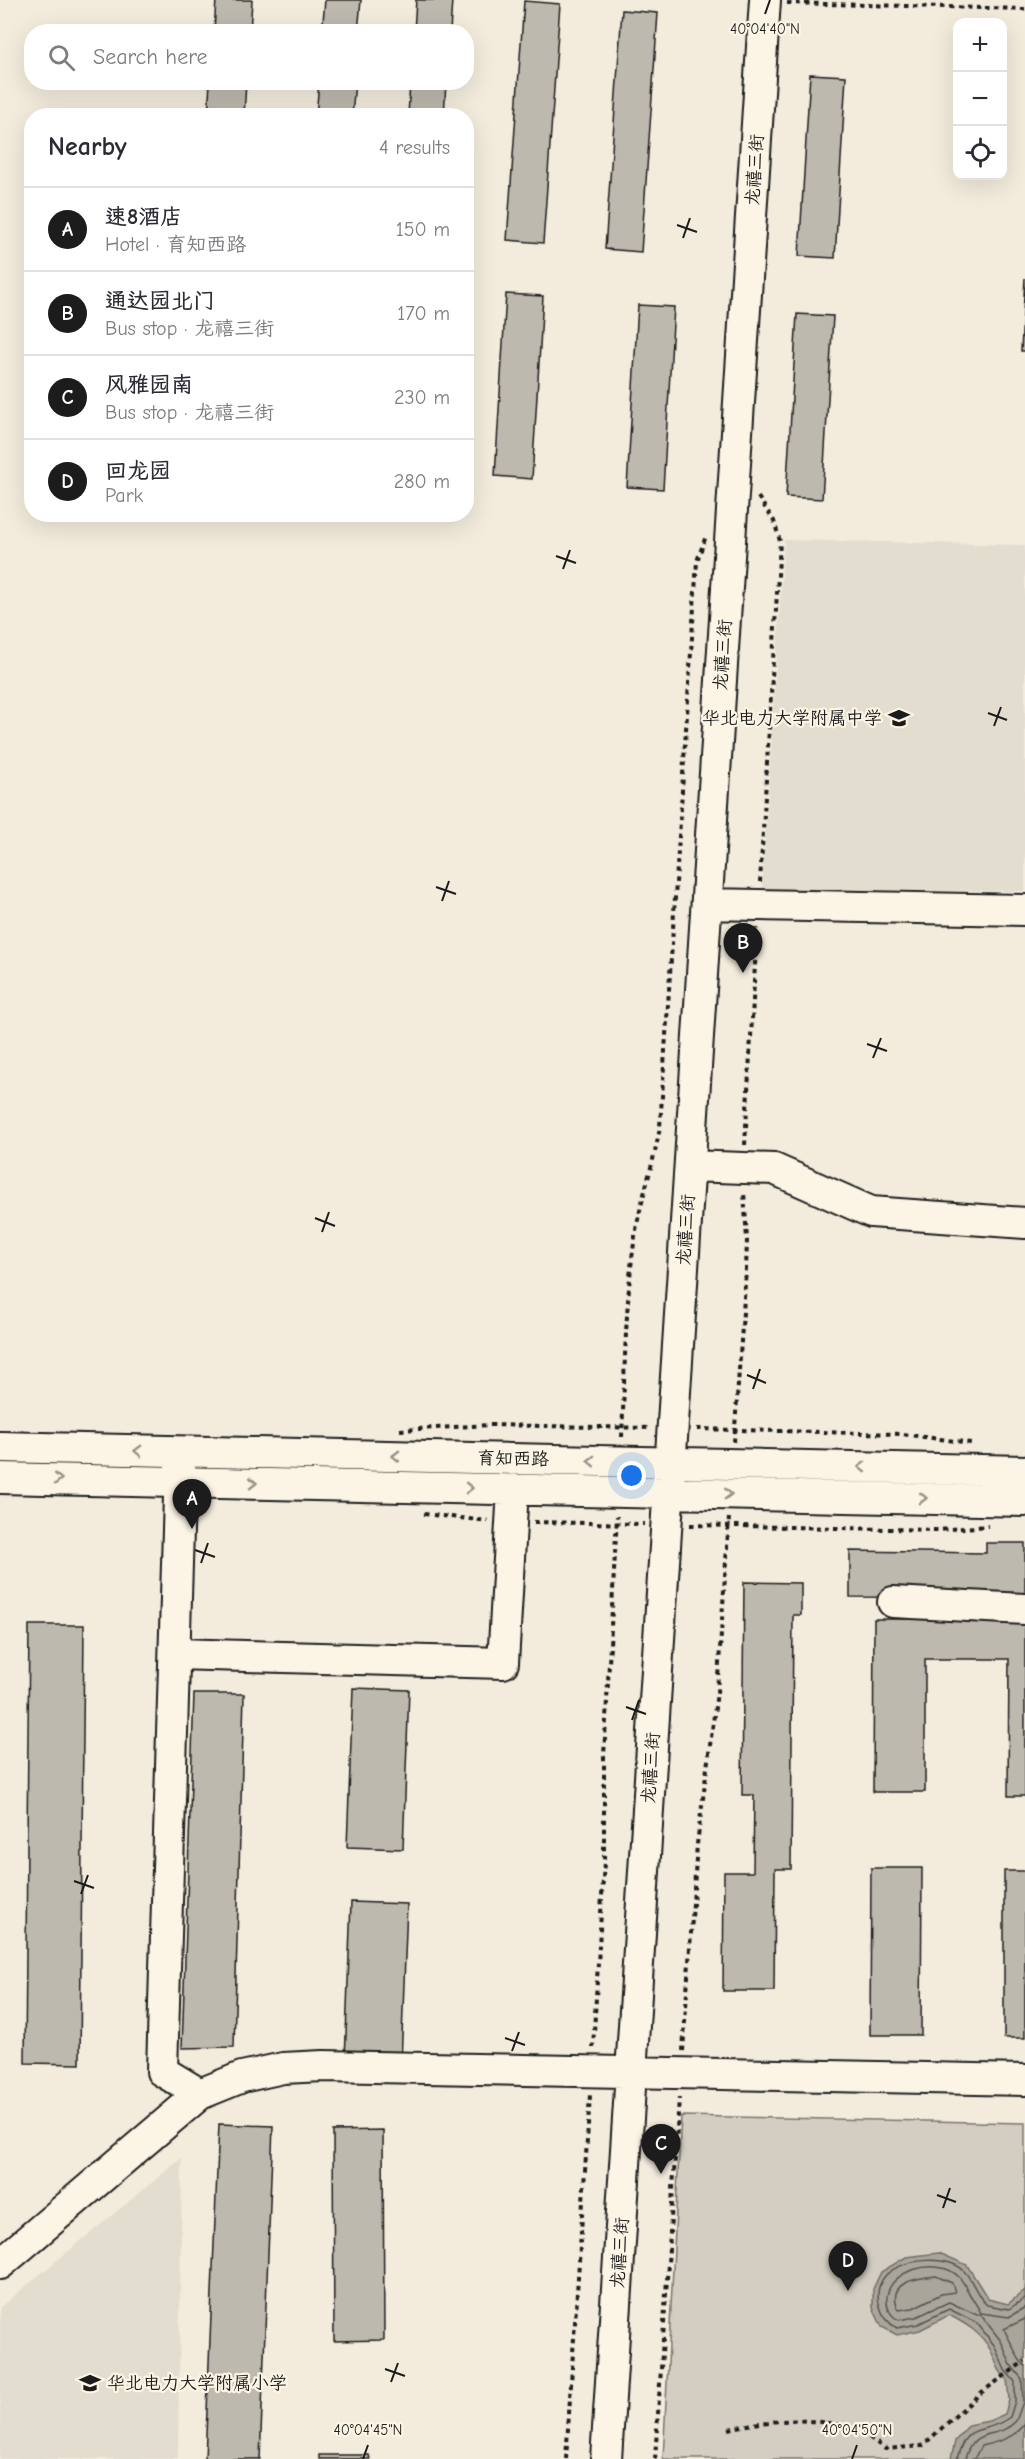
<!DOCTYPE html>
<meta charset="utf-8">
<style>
:root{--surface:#fff;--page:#f2f2f3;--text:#2b2b33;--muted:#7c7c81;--line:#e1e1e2;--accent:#1c1c1c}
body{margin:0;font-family:"Comic Neue","LXGW WenKai TC",sans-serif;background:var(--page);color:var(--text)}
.controls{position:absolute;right:18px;top:18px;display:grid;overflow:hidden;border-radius:12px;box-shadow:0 6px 24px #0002}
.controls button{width:54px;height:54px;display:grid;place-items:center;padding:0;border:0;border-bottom:2px solid var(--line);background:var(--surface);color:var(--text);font:30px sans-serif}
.you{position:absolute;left:632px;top:1476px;width:21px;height:21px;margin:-15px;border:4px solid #fff;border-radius:50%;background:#1a73e8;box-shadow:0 0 0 9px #1a73e833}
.badge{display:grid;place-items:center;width:39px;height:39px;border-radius:50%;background:var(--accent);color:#fff;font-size:20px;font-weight:700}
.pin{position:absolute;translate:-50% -50px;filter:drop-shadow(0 2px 3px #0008)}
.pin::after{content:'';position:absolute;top:32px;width:21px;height:18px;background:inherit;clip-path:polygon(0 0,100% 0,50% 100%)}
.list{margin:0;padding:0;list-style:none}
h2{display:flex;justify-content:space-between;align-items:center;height:78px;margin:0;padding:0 24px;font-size:26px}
h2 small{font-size:20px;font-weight:400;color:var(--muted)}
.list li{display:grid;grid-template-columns:39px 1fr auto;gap:18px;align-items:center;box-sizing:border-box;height:84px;padding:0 24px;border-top:2px solid var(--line)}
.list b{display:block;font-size:22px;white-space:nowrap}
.list p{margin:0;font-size:20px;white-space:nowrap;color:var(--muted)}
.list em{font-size:20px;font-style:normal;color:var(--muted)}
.icon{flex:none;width:33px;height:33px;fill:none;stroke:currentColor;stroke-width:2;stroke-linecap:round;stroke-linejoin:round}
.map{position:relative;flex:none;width:1025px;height:2459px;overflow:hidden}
.search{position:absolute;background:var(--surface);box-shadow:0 6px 24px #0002;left:24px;top:24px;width:450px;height:66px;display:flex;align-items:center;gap:15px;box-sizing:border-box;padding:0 21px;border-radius:24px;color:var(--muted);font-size:22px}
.panel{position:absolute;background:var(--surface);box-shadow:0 6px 24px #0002;left:24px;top:108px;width:450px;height:414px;border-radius:24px}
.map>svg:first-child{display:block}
</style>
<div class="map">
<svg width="1025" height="2459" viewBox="0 0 1025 2459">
<rect width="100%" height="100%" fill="#f3ecdd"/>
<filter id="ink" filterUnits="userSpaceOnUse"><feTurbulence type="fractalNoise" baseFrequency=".0167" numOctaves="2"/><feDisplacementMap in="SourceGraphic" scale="12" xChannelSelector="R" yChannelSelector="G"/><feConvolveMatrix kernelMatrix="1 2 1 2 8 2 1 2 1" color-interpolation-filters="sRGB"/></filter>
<g filter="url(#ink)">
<path fill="#e3ddcf" d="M784,540L1025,545V891L762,890Z
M182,2158L178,2459H0V2307Z"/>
<path fill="#d3cec1" stroke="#78756e" stroke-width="1.5" d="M681,2116L1025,2123V2459H663Z"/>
<path fill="#aaa59b" stroke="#716e68" stroke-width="1.5" d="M939,2253L967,2265L988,2299L1008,2304L1025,2290V2459H951L955,2441L969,2425L989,2421L1005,2414L1009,2400L1007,2379C997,2371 996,2360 990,2349C980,2332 966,2324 949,2315L920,2330L897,2335L882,2327L873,2308V2289L881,2272L906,2257Z"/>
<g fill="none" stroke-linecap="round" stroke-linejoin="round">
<path stroke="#55534f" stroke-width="1.5" d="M936,2276L952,2283L955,2292L941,2294L913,2308L899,2310C885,2282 916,2278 936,2276Z
M1025,2319L1004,2329L1019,2359L1025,2366
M957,2459C967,2418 984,2437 1010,2417L1015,2401V2382L1005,2370L994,2345L977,2323L949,2309L918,2324L897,2328C880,2319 871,2293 885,2276C900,2259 946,2254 963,2270C973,2279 976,2296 987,2305L1009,2309L1025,2298
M965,2459C974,2424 996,2442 1016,2421L1023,2402L1022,2379L1011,2365L1001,2341L980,2314L977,2315L949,2302L916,2317L899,2320C892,2317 887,2310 887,2302C884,2269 940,2256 959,2277C963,2281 966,2288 969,2293C973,2300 978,2307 981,2313L1009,2317L1025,2307
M974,2459L981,2446C997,2442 1015,2438 1025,2424"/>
</g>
<path fill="#beb9ae" stroke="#1c1c1c" stroke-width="1.5" d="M216,0H252L250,32H214Z
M325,0H361L358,32H322Z
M416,0H452L450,32H414Z
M524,1L560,4L543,243L507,240Z
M622,10L658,13L641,252L605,249Z
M810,74L846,76L835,258L799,256Z
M210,82H246L244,116H208Z
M319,82H355L352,116H316Z
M410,82H446L444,116H408Z
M1025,278V351H1021Z
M506,294L543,296L532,479L495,476Z
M638,305L674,307L663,489L627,487Z
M797,314L833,316L822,499L786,497Z
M986,1543H1025V1598L850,1597V1551L986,1553Z
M744,1582L801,1583V1615H793L791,1869H775L774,1991H723L724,1872H753L754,1795H742Z
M874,1619H1025V1796H1008L1009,1659H925V1792H873Z
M29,1625H84L80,2064L25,2063Z
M353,1688L409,1690L403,1849L347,1847Z
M194,1694H244L234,2047L182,2048Z
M871,1868H922L921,2035H870Z
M1004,1871H1025V2038H1004Z
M351,1902L407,1904L401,2063L345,2061Z
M219,2124L273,2126L260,2459H205Z
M383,2130L384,2340L334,2341L333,2131Z
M319,2455H369L370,2459H319Z"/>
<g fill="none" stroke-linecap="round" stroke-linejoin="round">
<defs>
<path id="minor" d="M707,904L1025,910
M690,1166L774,1169L871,1212L1025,1223
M0,1447L1025,1471
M180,1462L162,2071L200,2094
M0,1478L1025,1501
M893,1602L1025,1609
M175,1654L503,1663L513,1489
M0,2264L200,2094L242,2077L283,2068L323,2066L1025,2080
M606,2459L765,0"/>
</defs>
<use href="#minor" stroke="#1c1c1c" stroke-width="34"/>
<path stroke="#1c1c1c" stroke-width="4" stroke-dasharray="4.5 4.5" stroke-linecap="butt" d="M787,3L1025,9
M758,497L774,521L780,541L760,882
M745,1145L757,928
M697,1429L901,1434L971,1443
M400,1430L490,1425L650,1428
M622,1437C625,1369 625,1298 636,1230C642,1196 654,1162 660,1127L697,561L706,536
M734,1442L746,1269L747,1240L744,1192
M424,1514L488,1521
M534,1522L644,1524
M690,1525L938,1530L988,1526
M593,2048L604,1862V1756L617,1516
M683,2051L697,1844L717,1692L729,1518
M729,2429C769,2419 823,2415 862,2433C870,2437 878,2444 885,2449L922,2446L982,2392L1025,2361
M566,2459L590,2095
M655,2459L679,2098"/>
<use href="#minor" stroke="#fcf5e5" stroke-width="30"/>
</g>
<defs><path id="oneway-chevron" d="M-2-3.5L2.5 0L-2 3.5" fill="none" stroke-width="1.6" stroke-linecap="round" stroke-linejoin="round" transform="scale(1.5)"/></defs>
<g stroke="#97938b">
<use href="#oneway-chevron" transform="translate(138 1451) rotate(-179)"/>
<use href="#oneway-chevron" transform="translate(396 1456) rotate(-179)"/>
<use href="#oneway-chevron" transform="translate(591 1461) rotate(-179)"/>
<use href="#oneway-chevron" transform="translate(862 1467) rotate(-179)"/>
<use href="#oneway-chevron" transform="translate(58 1479) rotate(1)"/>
<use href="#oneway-chevron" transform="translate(253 1483) rotate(1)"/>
<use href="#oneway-chevron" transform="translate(469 1488) rotate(1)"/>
<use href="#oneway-chevron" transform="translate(728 1494) rotate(1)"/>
<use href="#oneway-chevron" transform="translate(923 1498) rotate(1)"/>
</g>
</g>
<path fill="none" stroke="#1c1c1c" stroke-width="2" d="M765,14L770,0M677,225L697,232M683,238L690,218M556,556L576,563M563,569L570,550M988,713L1007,720M994,726L1001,707M436,887L456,894M442,901L449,881M867,1044L887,1051M873,1058L881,1038M315,1218L335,1226M322,1232L329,1212M747,1375L766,1383M753,1389L760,1369M195,1550L215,1557M201,1563L208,1543M626,1707L646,1714M632,1720L639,1700M74,1881L94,1888M81,1894L88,1875M505,2038L525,2045M512,2051L519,2032M937,2195L956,2202M943,2208L950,2188M385,2369L405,2376M391,2382L398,2363M363,2459L368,2445M852,2459L857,2445"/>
<defs>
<symbol id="school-bare" viewBox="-9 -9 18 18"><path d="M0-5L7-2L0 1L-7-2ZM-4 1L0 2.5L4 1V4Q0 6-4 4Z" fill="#1c1c1c" stroke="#fcf5e5" stroke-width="2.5" paint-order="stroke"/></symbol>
</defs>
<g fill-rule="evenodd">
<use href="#school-bare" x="884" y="703" width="30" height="30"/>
<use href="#school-bare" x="75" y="2368" width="30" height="30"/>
</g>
<g text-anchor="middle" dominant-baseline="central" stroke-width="4.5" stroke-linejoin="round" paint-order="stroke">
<g font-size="18" fill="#1c1c1c" stroke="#fcf5e5">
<text transform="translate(755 170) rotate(-86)">龙禧三街</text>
<text transform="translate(723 655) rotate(-86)">龙禧三街</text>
<text transform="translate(686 1230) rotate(-86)">龙禧三街</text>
<text transform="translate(513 1459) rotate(1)">育知西路</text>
<text transform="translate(651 1768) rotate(-86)">龙禧三街</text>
<text transform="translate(620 2253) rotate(-86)">龙禧三街</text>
</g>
<g font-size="18" fill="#1c1c1c" stroke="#fcf5e5" text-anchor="end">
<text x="882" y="718">华北电力大学附属中学</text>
<text x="107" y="2383" text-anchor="start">华北电力大学附属小学</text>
</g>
</g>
<g font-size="15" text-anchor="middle" fill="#1c1c1c" stroke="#fcf5e5" stroke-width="4.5" stroke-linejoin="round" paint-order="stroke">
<text x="765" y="34">40°04'40"N</text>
<text x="368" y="2435">40°04'45"N</text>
<text x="857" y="2435">40°04'50"N</text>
</g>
</svg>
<div class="controls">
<button>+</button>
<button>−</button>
<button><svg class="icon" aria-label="locate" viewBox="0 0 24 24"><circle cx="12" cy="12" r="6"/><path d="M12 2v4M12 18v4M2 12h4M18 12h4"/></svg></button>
</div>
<div class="you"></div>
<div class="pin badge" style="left:192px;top:1529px">A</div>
<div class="pin badge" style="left:743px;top:973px">B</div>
<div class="pin badge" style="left:661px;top:2174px">C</div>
<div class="pin badge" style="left:848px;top:2291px">D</div>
<div class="search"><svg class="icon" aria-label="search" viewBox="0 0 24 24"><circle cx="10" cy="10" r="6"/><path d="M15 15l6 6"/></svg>Search here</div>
<section class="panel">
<h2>Nearby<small>4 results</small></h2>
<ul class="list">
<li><span class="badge">A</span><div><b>速8酒店</b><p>Hotel · 育知西路</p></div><em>150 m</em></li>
<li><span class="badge">B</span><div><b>通达园北门</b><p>Bus stop · 龙禧三街</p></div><em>170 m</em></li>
<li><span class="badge">C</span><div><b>风雅园南</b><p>Bus stop · 龙禧三街</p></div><em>230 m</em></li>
<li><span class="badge">D</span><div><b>回龙园</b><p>Park</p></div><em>280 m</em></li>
</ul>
</section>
</div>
